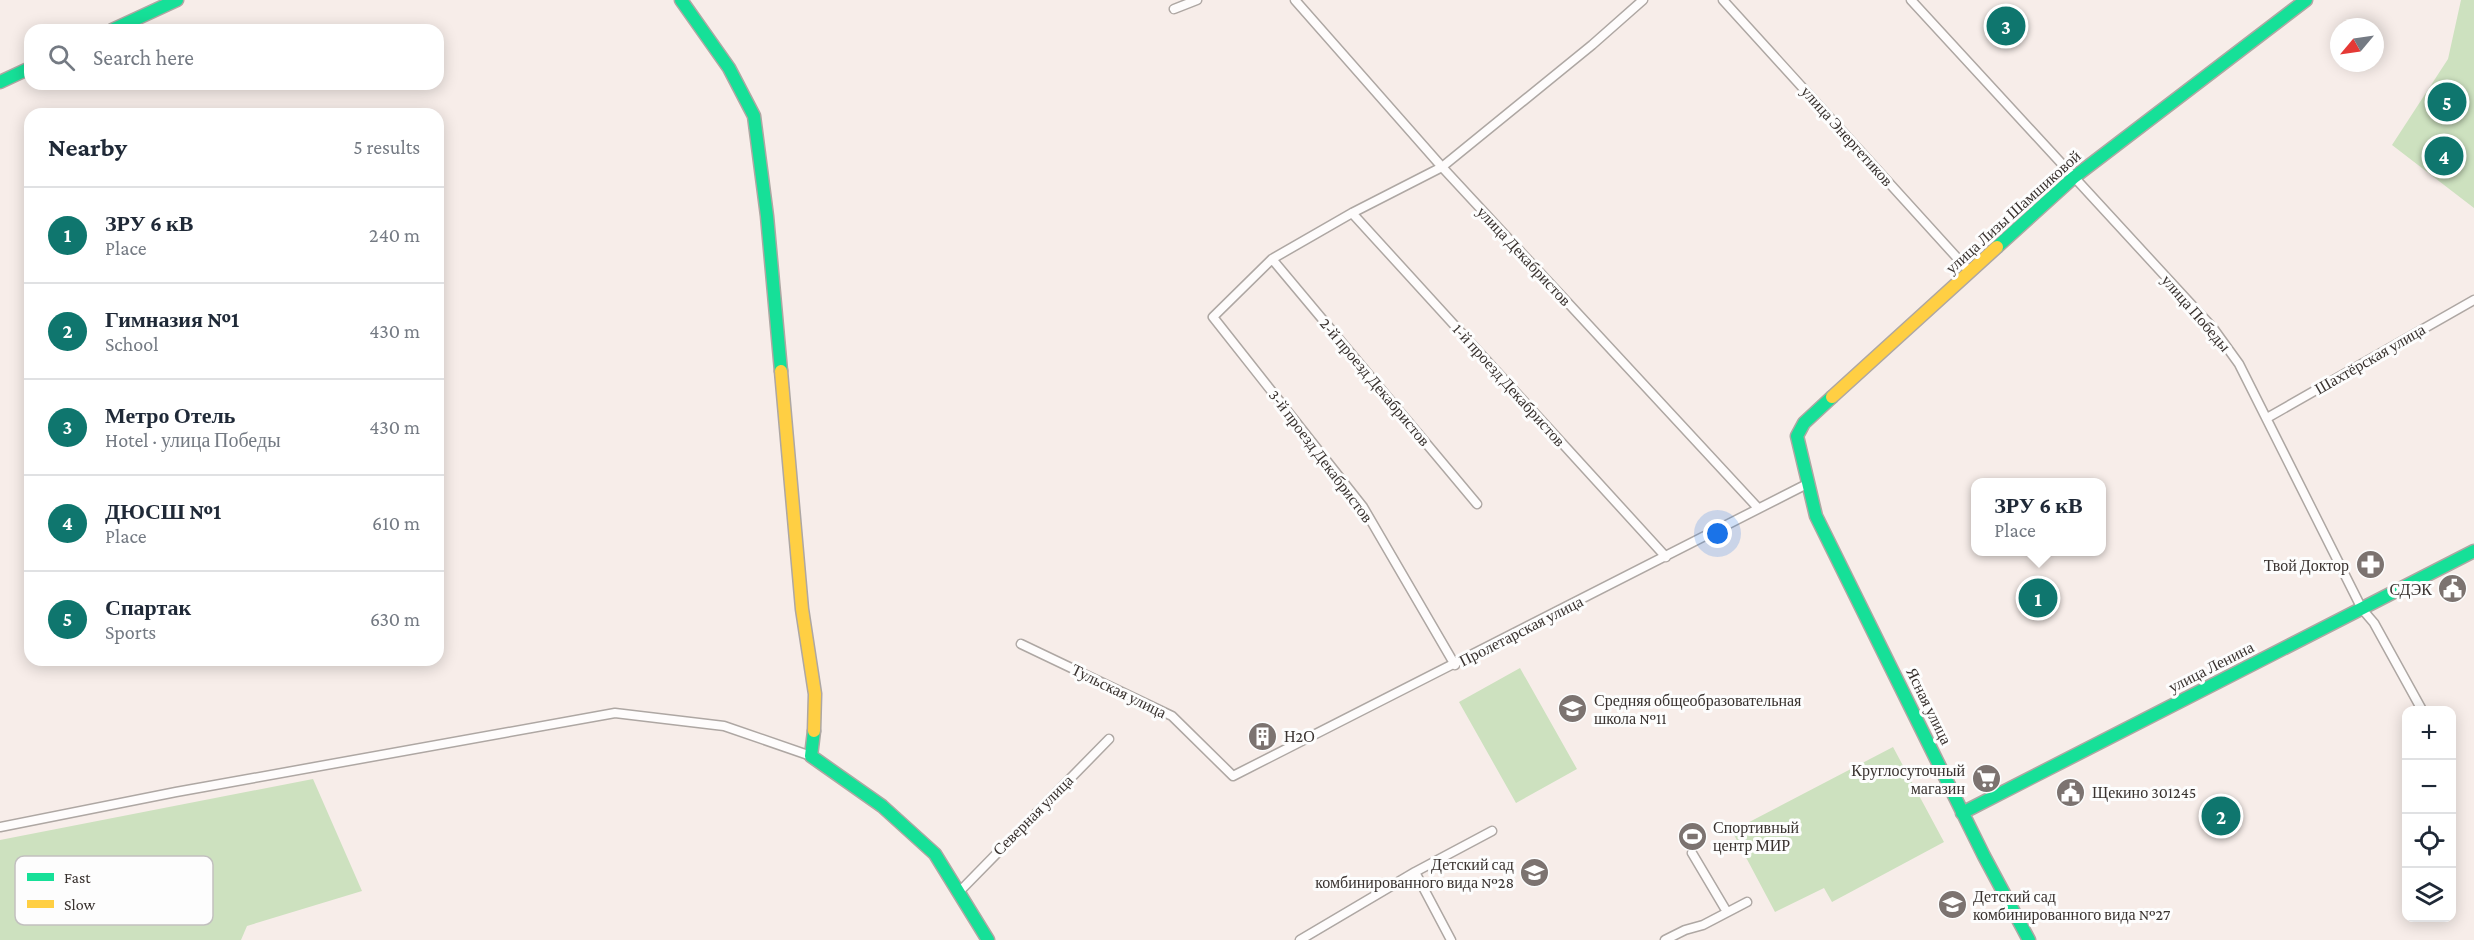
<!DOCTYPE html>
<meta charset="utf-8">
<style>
:root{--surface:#fff;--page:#f6f6f7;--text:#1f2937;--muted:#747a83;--line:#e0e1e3;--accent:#0f766e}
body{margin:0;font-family:"Crimson Pro",serif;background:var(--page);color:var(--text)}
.controls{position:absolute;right:18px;bottom:18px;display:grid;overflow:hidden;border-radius:12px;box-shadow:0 3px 15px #0003}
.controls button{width:54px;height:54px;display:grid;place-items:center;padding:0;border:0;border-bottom:2px solid var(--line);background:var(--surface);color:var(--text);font:30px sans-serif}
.compass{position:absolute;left:2330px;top:18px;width:54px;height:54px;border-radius:50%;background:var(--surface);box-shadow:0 3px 15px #0003;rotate:241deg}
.you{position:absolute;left:1718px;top:534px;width:21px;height:21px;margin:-15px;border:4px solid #fff;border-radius:50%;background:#1a73e8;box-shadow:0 0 0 9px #1a73e833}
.badge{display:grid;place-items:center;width:39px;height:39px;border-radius:50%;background:var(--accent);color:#fff;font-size:20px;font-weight:700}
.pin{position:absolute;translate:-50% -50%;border:3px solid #fff;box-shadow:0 2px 6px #0006}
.popup{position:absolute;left:1971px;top:478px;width:135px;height:78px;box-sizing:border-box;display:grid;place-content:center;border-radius:12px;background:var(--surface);filter:drop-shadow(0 2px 4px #0005);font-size:20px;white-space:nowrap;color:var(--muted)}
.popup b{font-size:22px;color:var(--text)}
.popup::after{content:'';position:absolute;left:50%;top:100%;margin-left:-12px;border:12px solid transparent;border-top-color:var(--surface)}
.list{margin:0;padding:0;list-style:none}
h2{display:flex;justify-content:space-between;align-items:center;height:78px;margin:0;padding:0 24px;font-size:26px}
h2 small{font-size:20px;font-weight:400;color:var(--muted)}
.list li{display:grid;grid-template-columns:39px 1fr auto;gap:18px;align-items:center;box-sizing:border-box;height:96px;padding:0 24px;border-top:2px solid var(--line)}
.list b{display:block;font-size:22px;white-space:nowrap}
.list p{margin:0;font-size:20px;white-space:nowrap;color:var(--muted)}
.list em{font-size:20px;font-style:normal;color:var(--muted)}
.icon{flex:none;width:33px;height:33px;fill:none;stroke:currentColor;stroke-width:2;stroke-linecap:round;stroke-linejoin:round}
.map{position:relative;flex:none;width:2474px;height:940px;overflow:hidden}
.search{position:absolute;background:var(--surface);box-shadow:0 3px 15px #0003;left:24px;top:24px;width:420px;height:66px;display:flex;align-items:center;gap:15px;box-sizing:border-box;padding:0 21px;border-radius:18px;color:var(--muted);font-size:22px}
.panel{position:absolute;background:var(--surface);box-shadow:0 3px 15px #0003;left:24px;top:108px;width:420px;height:558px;border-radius:18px}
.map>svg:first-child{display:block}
</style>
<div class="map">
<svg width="2474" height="940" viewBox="0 0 2474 940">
<rect width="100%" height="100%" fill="#f7ede9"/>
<path fill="#cde1bf" d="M2461,0H2474V208L2392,145L2448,59Z
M1520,668L1577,769L1516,803L1459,702Z
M1893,747L1944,842L1832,902L1824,888L1775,912L1732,831Z
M313,779L362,891L247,926L241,940H0V840Z"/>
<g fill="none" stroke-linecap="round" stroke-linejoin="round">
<defs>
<path id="street" d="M1295,0L1442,167L1758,508
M1723,0L1970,272
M1911,0L2213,328L2239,364L2362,609L2374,623L2422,710
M1174,9L1197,0
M1352,213L1666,557
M1272,259L1477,504
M2267,418L2474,300
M1021,644L1172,716L1233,776L1807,484
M1455,665L1363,507L1213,317L1272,259L1352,213L1442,167L1592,45L1643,0
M0,827L176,792L615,713L724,726L811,756
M1692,853L1727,912
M1415,872L1492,831
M959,892L1109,739
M1300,940L1415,872L1451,940
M1665,940L1685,930L1703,925L1747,902"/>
<path id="fast" d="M681,0L729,68L754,116L767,216L781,371
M112,30L177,0
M0,82L30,68
M1997,247L2073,178L2306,0
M1832,397L1804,423L1797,436L1816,516L1984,856L2029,940
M814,731L811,756L882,806L935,854L988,940
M1962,813L2474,551"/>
<path id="slow" d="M781,371L802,609L815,694L814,731
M1832,397L1997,247"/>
</defs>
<use href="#street" stroke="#aea7a3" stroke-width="11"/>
<use href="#fast" stroke="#aea7a3" stroke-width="15"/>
<use href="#slow" stroke="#aea7a3" stroke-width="15"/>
<use href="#street" stroke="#fefcfc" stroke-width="8"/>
<use href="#fast" stroke="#16e098" stroke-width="12"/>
<use href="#slow" stroke="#ffcf43" stroke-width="12"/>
</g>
<defs>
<symbol id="pharmacy-disc" viewBox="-11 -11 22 22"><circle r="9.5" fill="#7c7370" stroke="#fdfdfd"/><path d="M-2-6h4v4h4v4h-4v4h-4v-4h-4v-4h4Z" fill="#fff"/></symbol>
<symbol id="civic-disc" viewBox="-11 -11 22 22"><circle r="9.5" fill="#7c7370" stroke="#fdfdfd"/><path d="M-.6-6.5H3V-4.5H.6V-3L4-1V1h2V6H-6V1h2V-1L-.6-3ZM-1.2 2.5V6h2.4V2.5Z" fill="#fff"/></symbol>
<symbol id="school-disc" viewBox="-11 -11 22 22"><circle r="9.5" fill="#7c7370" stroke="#fdfdfd"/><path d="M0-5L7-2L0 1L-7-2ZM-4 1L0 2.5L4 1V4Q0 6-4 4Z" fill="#fff"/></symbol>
<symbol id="building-disc" viewBox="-11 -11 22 22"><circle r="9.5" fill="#7c7370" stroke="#fdfdfd"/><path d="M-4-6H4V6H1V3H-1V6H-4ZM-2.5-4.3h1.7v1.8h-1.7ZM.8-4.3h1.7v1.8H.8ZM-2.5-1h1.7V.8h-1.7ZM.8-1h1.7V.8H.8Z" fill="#fff"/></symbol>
<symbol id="supermarket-disc" viewBox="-11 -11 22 22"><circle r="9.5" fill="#7c7370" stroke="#fdfdfd"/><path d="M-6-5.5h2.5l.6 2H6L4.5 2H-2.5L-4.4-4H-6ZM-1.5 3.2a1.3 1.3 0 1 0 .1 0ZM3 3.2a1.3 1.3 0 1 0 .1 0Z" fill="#fff"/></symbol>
<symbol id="stadium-disc" viewBox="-11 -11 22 22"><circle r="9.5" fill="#7c7370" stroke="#fdfdfd"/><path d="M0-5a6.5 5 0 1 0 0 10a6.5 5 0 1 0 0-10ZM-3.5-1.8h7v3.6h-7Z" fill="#fff"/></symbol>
</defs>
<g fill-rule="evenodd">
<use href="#pharmacy-disc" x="2354" y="548" width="33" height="33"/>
<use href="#civic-disc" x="2436" y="572" width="33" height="33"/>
<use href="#school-disc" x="1556" y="692" width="33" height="33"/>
<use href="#building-disc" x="1246" y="720" width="33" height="33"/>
<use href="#supermarket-disc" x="1970" y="762" width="33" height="33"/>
<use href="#civic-disc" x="2054" y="776" width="33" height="33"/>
<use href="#stadium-disc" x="1676" y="820" width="33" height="33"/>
<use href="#school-disc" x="1518" y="856" width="33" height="33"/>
<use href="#school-disc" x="1936" y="888" width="33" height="33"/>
</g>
<g text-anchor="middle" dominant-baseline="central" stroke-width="6" stroke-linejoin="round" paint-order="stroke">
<g font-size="16" fill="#39322f" stroke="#fdfdfd">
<text transform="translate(1847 136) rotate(48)">улица Энергетиков</text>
<text transform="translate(2013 212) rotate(-42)">улица Лизы Шамшиковой</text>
<text transform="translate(1524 256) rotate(47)">улица Декабристов</text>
<text transform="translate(2196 313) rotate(49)">улица Победы</text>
<text transform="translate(2370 359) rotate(-30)">Шахтёрская улица</text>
<text transform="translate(1375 382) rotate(50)">2-й проезд Декабристов</text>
<text transform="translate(1509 385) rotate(48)">1-й проезд Декабристов</text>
<text transform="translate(1321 456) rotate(53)">3-й проезд Декабристов</text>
<text transform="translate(1521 631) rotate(-27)">Пролетарская улица</text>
<text transform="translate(2211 667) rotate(-27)">улица Ленина</text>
<text transform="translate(1119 691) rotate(26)">Тульская улица</text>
<text transform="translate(1929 706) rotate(64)">Ясная улица</text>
<text transform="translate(1033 815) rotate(-45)">Северная улица</text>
</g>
<g font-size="16" fill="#39322f" stroke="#fdfdfd" text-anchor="start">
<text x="2349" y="565" text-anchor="end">Твой Доктор</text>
<text x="2432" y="589" text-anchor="end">СДЭК</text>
<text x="1594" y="700">Средняя общеобразовательная<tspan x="1594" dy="18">школа №11</tspan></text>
<text x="1284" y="736">Н2О</text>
<text x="1965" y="770" text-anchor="end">Круглосуточный<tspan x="1965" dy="18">магазин</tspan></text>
<text x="2092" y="792">Щекино 301245</text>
<text x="1713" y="827">Спортивный<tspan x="1713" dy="18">центр МИР</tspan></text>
<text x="1514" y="864" text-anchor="end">Детский сад<tspan x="1514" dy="18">комбинированного вида №28</tspan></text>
<text x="1973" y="896">Детский сад<tspan x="1973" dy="18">комбинированного вида №27</tspan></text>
</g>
</g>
<rect x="15" y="856" width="198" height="69" rx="9" fill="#fdfdfd" stroke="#c2c0bf" stroke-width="1.5"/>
<rect x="27" y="873" width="27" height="8" fill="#16e098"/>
<rect x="27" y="900" width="27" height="8" fill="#ffcf43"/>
<g font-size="16" fill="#39322f">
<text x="64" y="883">Fast</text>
<text x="64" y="910">Slow</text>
</g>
</svg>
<div class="controls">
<button>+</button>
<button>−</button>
<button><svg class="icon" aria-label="locate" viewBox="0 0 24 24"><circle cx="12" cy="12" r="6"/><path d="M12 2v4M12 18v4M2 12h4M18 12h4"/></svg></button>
<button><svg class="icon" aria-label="layers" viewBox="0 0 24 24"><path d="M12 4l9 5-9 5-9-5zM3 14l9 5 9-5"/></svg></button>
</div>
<svg class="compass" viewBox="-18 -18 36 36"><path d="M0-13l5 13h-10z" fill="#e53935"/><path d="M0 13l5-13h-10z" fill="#747a83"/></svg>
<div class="you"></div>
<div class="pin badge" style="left:2038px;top:598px">1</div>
<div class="popup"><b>ЗРУ 6 кВ</b>Place</div>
<div class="pin badge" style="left:2221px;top:816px">2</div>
<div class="pin badge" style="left:2006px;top:26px">3</div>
<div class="pin badge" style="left:2444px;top:156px">4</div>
<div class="pin badge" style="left:2447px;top:102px">5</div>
<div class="search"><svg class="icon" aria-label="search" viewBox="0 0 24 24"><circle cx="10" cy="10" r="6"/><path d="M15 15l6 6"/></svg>Search here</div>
<section class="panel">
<h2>Nearby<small>5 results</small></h2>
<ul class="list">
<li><span class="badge">1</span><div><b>ЗРУ 6 кВ</b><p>Place</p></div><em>240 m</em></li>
<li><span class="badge">2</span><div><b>Гимназия №1</b><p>School</p></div><em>430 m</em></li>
<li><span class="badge">3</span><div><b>Метро Отель</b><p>Hotel · улица Победы</p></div><em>430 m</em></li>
<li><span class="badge">4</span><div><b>ДЮСШ №1</b><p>Place</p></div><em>610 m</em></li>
<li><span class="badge">5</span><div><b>Спартак</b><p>Sports</p></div><em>630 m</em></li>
</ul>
</section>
</div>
